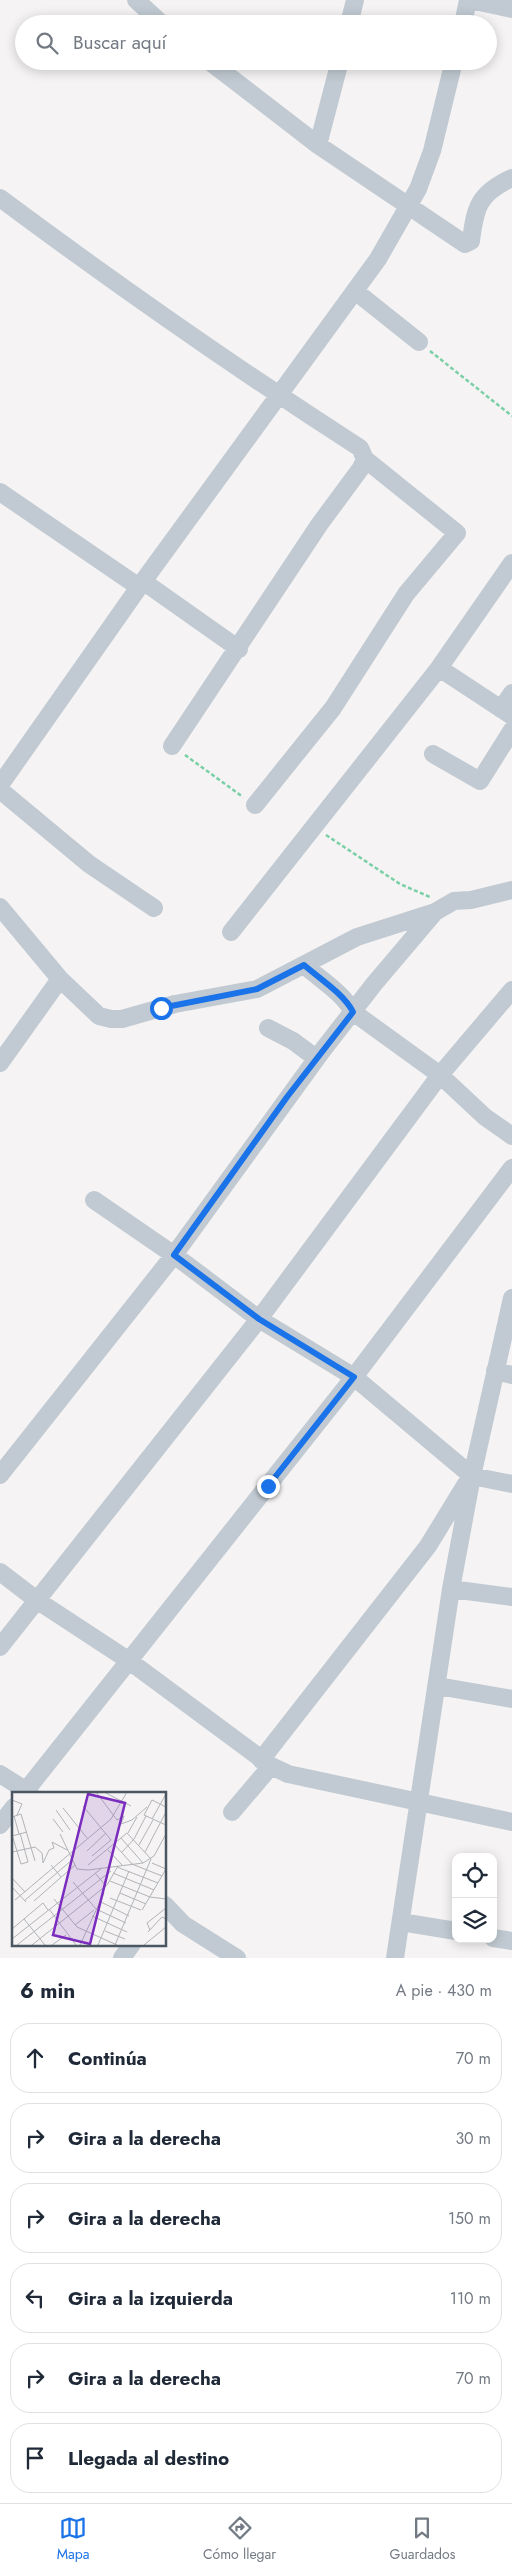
<!DOCTYPE html>
<html lang="es">
<meta charset="utf-8">
<style>
:root{--surface:#fff;--page:#f2f2f3;--text:#1f2937;--muted:#747a83;--line:#e0e1e3;--accent:#1a73e8}
body{margin:0;font-family:Jost,sans-serif;background:var(--page);color:var(--text)}
.controls{position:absolute;right:15px;bottom:15px;display:grid;overflow:hidden;border-radius:10px;box-shadow:0 2px 12px #0003}
.controls button{width:45px;height:45px;display:grid;place-items:center;padding:0;border:0;border-bottom:1px solid var(--line);background:var(--surface);color:var(--text);font:25px sans-serif}
.stop{position:absolute;width:15px;height:15px;margin:-11px;border:4px solid #1a73e8;border-radius:50%;background:#fff}
.stop.end{background:#1a73e8;border-color:#fff;box-shadow:0 1px 5px #0008}
.list{margin:0;padding:0;list-style:none}
h2{display:flex;justify-content:space-between;align-items:center;height:65px;margin:0;padding:0 20px;font-size:21px}
h2 small{font-size:16px;font-weight:400;color:var(--muted)}
.list li{display:grid;grid-template-columns:32px 1fr auto;gap:15px;align-items:center;box-sizing:border-box;height:70px;margin:0 10px 10px;padding:0 10px;border:1px solid var(--line);border-radius:20px}
.list b{display:block;font-size:19px;white-space:nowrap}
.list em{font-size:16px;font-style:normal;color:var(--muted)}
.icon{flex:none;width:28px;height:28px;fill:none;stroke:currentColor;stroke-width:2;stroke-linecap:round;stroke-linejoin:round}
.map{position:relative;flex:none;width:512px;height:1958px;overflow:hidden}
.search{position:absolute;background:var(--surface);box-shadow:0 2px 12px #0003;left:15px;right:15px;top:15px;height:55px;display:flex;align-items:center;gap:12px;box-sizing:border-box;padding:0 18px;border-radius:28px;color:var(--muted);font-size:19px}
.sheet{height:545px;background:var(--surface)}
nav{display:flex;justify-content:space-around;align-items:center;box-sizing:border-box;height:70px;border-top:1px solid var(--line);background:var(--surface);font-size:14px;color:var(--muted)}
nav a{display:grid;justify-items:center;gap:2px}
nav .on{color:var(--accent)}
.map>svg:first-child{display:block}
</style>
<div class="map">
<svg width="512" height="1958" viewBox="0 0 512 1958">
<rect width="100%" height="100%" fill="#f5f3f3"/>
<g fill="none" stroke-linecap="round" stroke-linejoin="round">
<path stroke="#7ad0a6" stroke-width="2.5" stroke-dasharray="4 2.5" stroke-linecap="butt" d="M430,351L512,416
M185,755L243,797
M326,835L400,884L430,897"/>
<path stroke="#c1cad2" stroke-width="18" d="M136,0L162,24
M470,0L512,9
M349,24L355,0
M463,24L468,0
M209,61L318,145L465,244L471,241C475,207 479,193 512,178
M318,145L340,61
M0,198C117,285 237,369 360,448L365,459L457,533L406,594L333,708L255,805
M355,291L419,342
M0,492L139,587
M144,582L239,649
M439,668L512,716
M501,709L512,693
M172,746L319,525L361,468L365,459
M433,754L480,781L512,730
M0,785L139,587L378,259L418,189L432,151L454,61
M0,790L89,864L154,908
M0,907L60,979L99,1016L111,1019H122L175,1004L257,989L357,937L435,912L454,901L471,900L512,890
M231,932L439,668L512,563
M304,965C320,979 344,994 353,1012L440,1075L485,1117L512,1136
M268,1028L293,1041L316,1058
M0,1063L60,979
M94,1200L174,1255L259,1319L354,1377L472,1476L512,1484
M495,1371L512,1375
M0,1475L174,1255L322,1051L374,984L435,912
M0,1572L38,1601L128,1660L271,1766L288,1774L512,1822
M451,1589L512,1597
M0,1647L259,1319L440,1075L512,990
M438,1686L512,1699
M261,1760L428,1546L466,1484
M0,1774L30,1793
M24,1793L354,1377L512,1168
M232,1812L271,1766
M0,1825L14,1807
M165,1905L183,1924L237,1958
M401,1922L456,1931
M493,1938L512,1941
M122,1958L132,1944
M395,1958L451,1589L472,1476L512,1298"/>
</g>
<g fill="none" stroke-linecap="round" stroke-linejoin="round">
<path stroke="#1a73e8" stroke-width="6" d="M161,1008L257,989L304,965C320,979 344,994 353,1012L287,1097L174,1255L259,1319L354,1377L268,1486"/>
</g>
<g transform="translate(12 1792)">
<rect width="154" height="154" fill="#f5f3f3"/>
<path fill="none" stroke="#b1b4b9" stroke-width="1" d="M84,0L105,28L112,24L109,32L120,28L135,15M92,0L119,14M0,8L10,12L5,23M71,14L99,48L80,64M154,15L140,8L132,23L154,33M51,16L75,46M44,18L58,38M2,24L7,42M0,25L9,22L23,69M41,27L51,40M140,27L154,2M116,41L125,25M48,42L65,77L76,78L131,71L142,64L154,42M0,43L9,72L16,70L8,41M0,44L15,40M109,46L131,71M122,47L134,24M102,52L120,72L150,84M127,53L141,28M96,58L110,73M75,59L94,41M0,60L23,55L30,61L31,71L37,58L42,56L40,50L55,58M110,60L122,47M133,60L154,20M140,71L154,77M39,73L49,85M76,73L115,41L139,67L103,153M105,75L146,91M83,81L94,94M101,81L142,98M0,86L13,100M98,89L138,105L154,107M61,90L84,117L114,131M0,95L14,110M108,101L134,112M98,106L129,118M42,107L65,135L105,153M3,108L99,27L115,0M12,109L60,68M22,109L63,73M87,109L117,124M37,117L64,153M130,118L154,77M80,124L115,140M12,127L33,153M63,133L82,118M0,137L31,111L36,118M138,138L135,131L154,116M93,139L113,147M136,140L150,125L154,127M0,147L90,76M5,153L99,79M20,153L95,93L106,74M40,153L54,143M68,153L92,101M86,153L117,79M132,153L154,135"/>
<path fill="#7b2cbf" fill-opacity="0.15" stroke="#7b2cbf" stroke-width="2.5" d="M76,2L113,11L78,152L41,143Z"/>
<rect width="154" height="154" fill="none" stroke="#4a5661" stroke-width="2.5"/>
</g>
</svg>
<div class="controls">
<button><svg class="icon" aria-label="locate" viewBox="0 0 24 24"><circle cx="12" cy="12" r="6"/><path d="M12 2v4M12 18v4M2 12h4M18 12h4"/></svg></button>
<button><svg class="icon" aria-label="layers" viewBox="0 0 24 24"><path d="M12 4l9 5-9 5-9-5zM3 14l9 5 9-5"/></svg></button>
</div>
<div class="stop" style="left:161px;top:1008px"></div>
<div class="stop end" style="left:268px;top:1486px"></div>
<div class="search"><svg class="icon" aria-label="search" viewBox="0 0 24 24"><circle cx="10" cy="10" r="6"/><path d="M15 15l6 6"/></svg>Buscar aquí</div>
</div>
<section class="sheet">
<h2>6 min<small>A pie · 430 m</small></h2>
<ul class="list">
<li><svg class="icon" aria-label="ahead" viewBox="0 0 24 24"><path d="M12 20V5M6 11l6-6 6 6"/></svg><div><b>Continúa</b></div><em>70 m</em></li>
<li><svg class="icon" aria-label="right" viewBox="0 0 24 24"><path d="M7 20v-9h11M14 6l5 5-5 5"/></svg><div><b>Gira a la derecha</b></div><em>30 m</em></li>
<li><svg class="icon" aria-label="right" viewBox="0 0 24 24"><path d="M7 20v-9h11M14 6l5 5-5 5"/></svg><div><b>Gira a la derecha</b></div><em>150 m</em></li>
<li><svg class="icon" aria-label="left" viewBox="0 0 24 24"><path d="M17 20v-9H6M10 6l-5 5 5 5"/></svg><div><b>Gira a la izquierda</b></div><em>110 m</em></li>
<li><svg class="icon" aria-label="right" viewBox="0 0 24 24"><path d="M7 20v-9h11M14 6l5 5-5 5"/></svg><div><b>Gira a la derecha</b></div><em>70 m</em></li>
<li><svg class="icon" aria-label="arrive" viewBox="0 0 24 24"><path d="M6 21V4h12l-3 4 3 4H6"/></svg><div><b>Llegada al destino</b></div></li>
</ul>
</section>
<nav>
<a class="on"><svg class="icon" aria-label="map" viewBox="0 0 24 24"><path d="M3 6l6-2 6 2 6-2v14l-6 2-6-2-6 2zM9 4v14M15 6v14"/></svg>Mapa</a>
<a><svg class="icon" aria-label="directions" viewBox="0 0 24 24"><path d="M12 3l9 9-9 9-9-9zM9 14v-3h6M13 9l2 2-2 2"/></svg>Cómo llegar</a>
<a><svg class="icon" aria-label="saved" viewBox="0 0 24 24"><path d="M7 4h10v16l-5-4-5 4z"/></svg>Guardados</a>
</nav>
